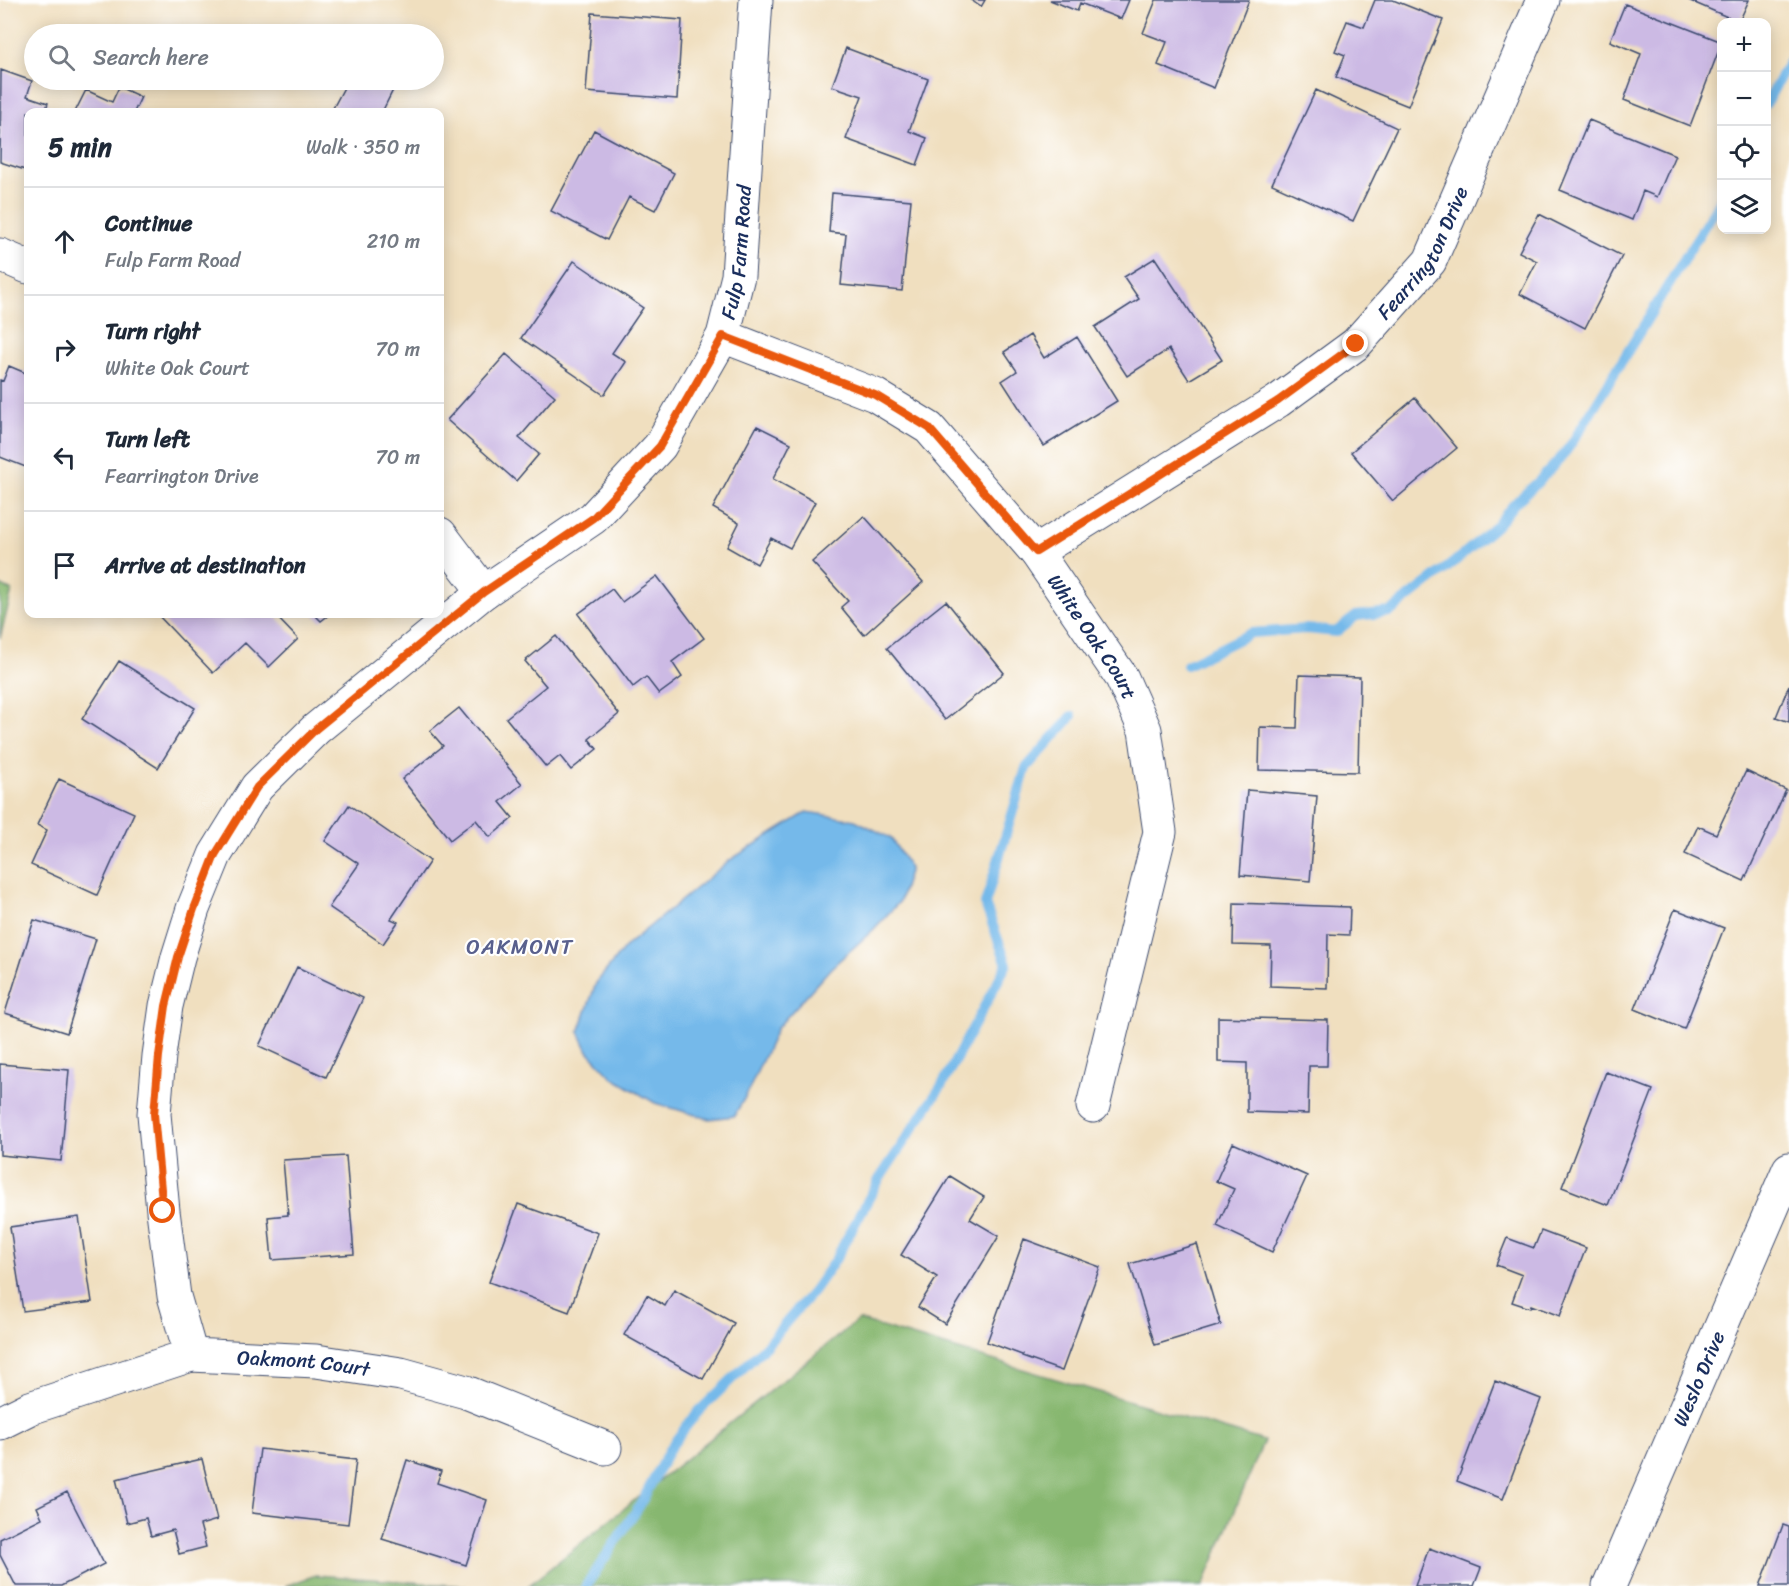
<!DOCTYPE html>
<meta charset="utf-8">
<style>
:root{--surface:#fff;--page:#f2f2f3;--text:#1f2937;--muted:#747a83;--line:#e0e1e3}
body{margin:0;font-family:Sriracha,sans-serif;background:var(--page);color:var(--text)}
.controls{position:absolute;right:18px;top:18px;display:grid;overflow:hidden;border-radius:12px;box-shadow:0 3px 15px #0003}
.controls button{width:54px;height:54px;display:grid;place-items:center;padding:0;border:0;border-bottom:2px solid var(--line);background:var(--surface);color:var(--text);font:30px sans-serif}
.stop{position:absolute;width:18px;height:18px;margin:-14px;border:4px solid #ea580c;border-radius:50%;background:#fff}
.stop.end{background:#ea580c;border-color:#fff;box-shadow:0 2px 6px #0008}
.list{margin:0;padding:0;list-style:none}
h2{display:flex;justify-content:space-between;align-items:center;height:78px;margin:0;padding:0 24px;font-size:26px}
h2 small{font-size:20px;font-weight:400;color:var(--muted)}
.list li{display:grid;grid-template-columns:39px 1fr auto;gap:18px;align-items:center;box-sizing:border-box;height:108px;padding:0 24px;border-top:2px solid var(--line)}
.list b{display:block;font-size:22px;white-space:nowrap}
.list p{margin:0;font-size:20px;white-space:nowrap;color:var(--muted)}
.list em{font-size:20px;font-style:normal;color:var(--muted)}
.icon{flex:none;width:33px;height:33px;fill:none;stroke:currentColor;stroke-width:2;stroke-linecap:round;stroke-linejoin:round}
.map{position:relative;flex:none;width:1789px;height:1586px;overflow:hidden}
.search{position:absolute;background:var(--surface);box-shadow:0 3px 15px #0003;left:24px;top:24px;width:420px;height:66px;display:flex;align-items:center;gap:15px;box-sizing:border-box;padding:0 21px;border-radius:33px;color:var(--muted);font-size:22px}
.panel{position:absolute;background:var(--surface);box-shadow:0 3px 15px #0003;left:24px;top:108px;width:420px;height:510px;border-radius:12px}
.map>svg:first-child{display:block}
</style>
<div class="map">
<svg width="1789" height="1586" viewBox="0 0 1789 1586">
<rect width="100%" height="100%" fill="#fff"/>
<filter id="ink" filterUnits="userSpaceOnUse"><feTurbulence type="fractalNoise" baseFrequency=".0167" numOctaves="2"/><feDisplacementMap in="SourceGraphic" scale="12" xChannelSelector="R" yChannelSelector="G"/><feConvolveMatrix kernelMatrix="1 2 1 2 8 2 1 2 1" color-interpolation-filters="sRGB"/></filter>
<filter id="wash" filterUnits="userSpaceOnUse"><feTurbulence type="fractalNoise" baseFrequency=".008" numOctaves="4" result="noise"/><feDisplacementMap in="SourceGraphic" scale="24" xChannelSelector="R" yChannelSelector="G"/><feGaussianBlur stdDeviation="1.35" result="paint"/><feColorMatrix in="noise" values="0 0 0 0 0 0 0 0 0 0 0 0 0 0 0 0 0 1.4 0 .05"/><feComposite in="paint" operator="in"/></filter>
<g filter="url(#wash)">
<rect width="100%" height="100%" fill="#f0dfbf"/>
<path fill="#87b770" stroke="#517367" stroke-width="1.5" d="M0,585L12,591L0,638Z
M858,1320L1264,1441L1203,1586H528Z
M316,1575L466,1586H285Z"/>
<path fill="#74b9ea" stroke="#4874a4" stroke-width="1.5" d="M807,812L855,820L891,838L910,868L900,901L873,930L831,968L777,1028L747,1094L734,1116L709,1119L655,1103L613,1078L588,1051L579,1032L596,983L626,946L730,860Z"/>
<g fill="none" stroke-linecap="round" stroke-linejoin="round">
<path stroke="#74b9ea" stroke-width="10" d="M1766,104L1789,61
M1187,665L1251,633L1307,629L1336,632L1356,616L1390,612L1453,563L1497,525L1514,504L1538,482L1560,459L1572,443L1722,197
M586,1586L640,1505L670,1448L688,1424L699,1411L765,1347L814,1290L835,1260L880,1178L942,1085L1007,964L985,904L1026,768L1072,716"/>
</g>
<g id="blocks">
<path fill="#ccbae4" d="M971,0H985L981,7Z
M1050,0H1129L1121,19L1080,3L1077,11Z
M1156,0H1249L1214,88L1158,65L1167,42L1143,33Z
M1375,0H1393L1443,20L1408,106L1336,77L1345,55L1335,51L1347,21L1364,27Z
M1688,0H1749L1739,22Z
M1625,4L1722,42L1690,126L1624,100L1641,54L1610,41Z
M592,13L682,20L677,99L586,92Z
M846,48L928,79L909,131L927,138L917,165L846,139L862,96L832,86Z
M1,70L32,81L27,96L48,103L45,112H28V160L25,170L0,162Z
M348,80H372L393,90L382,112H331Z
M119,87L141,97L134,112H75L86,90L112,102Z
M1316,90L1397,128L1353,221L1272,184Z
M1589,120L1675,155L1657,197L1643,191L1632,220L1560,190Z
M594,130L674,173L655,210L629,197L607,240L551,211Z
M832,193L911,200L902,291L841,285L846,234L829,232Z
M1539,214L1622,256L1585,328L1520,294L1537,261L1519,252Z
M1155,258L1222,360L1189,380L1169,349L1127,376L1095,327L1139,299L1124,277Z
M574,261L643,308L612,353L626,362L604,395L521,338Z
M1030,335L1044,358L1077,337L1117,401L1044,446L1002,381L1017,371L1004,352Z
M506,354L555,396L519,438L539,454L516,481L447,420Z
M9,366L28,374V468L0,457V380L3,381Z
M1415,398L1457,448L1393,501L1351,452Z
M757,426L791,443L773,479L815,502L790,548L771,538L757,564L727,547L739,523L713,508Z
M864,516L923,582L864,635L841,607L848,601L812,562Z
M657,576L704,638L672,662L682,677L659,694L646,677L633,687L578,614L612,589L622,602Z
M946,601L1004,673L945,720L887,648Z
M157,614H274L298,639L269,667L245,643L213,673Z
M314,614H330L321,621Z
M556,636L619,714L589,739L597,749L571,770L560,756L546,767L506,718L546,686L525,661Z
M119,661L195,708L158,768L82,719Z
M1299,675L1360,677L1358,772L1259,770L1260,727L1297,728Z
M1789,685V722L1776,717Z
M459,708L522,784L500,802L513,818L490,837L476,820L450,840L402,779L443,746L430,731Z
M1746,771L1786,790L1744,881L1685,854L1698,826L1716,834Z
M59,779L134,813L97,895L31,865L47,830L37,825Z
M1247,790L1317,796L1310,881L1240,875Z
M349,805L430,861L391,919L398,922L383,944L329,907L359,864L325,841Z
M1234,903L1350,907L1349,935L1328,934L1327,988L1270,986L1271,946L1233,945Z
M1675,909L1724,928L1684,1029L1635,1009Z
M34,920L96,939L67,1033L5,1013Z
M297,967L363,998L326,1077L259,1046Z
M1218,1017L1328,1020L1327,1066H1309L1308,1114L1247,1112V1063L1218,1062Z
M0,1064L69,1070L61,1161L0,1155Z
M1606,1072L1653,1090L1608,1205L1562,1187Z
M1233,1143L1307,1176L1272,1252L1217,1226L1234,1189L1216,1181Z
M346,1156L354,1254L272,1260L268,1217L288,1215L283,1160Z
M950,1176L984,1197L970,1219L999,1236L945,1324L918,1307L937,1277L901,1255Z
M518,1204L598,1233L569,1312L489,1282Z
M79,1217L92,1302L23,1311L10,1227Z
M1541,1231L1586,1248L1560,1316L1531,1305L1530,1308L1512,1302L1522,1275L1496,1265L1507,1238L1534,1248Z
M1024,1239L1100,1267L1062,1371L1022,1357V1355L987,1342Z
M1197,1244L1221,1325L1155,1345L1130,1264Z
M674,1290L734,1323L703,1379L624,1335L647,1295L665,1306Z
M1495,1381L1541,1399L1503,1499L1457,1481Z
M260,1449L356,1460L348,1524L252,1513Z
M202,1459L217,1520L200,1525L206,1547L179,1554L173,1530L151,1536L146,1518L127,1523L116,1479Z
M407,1460L441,1471L437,1483L487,1500L466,1565L382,1539Z
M67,1492L104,1564L61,1586H16L0,1555V1539L42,1518L37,1507Z
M1783,1525L1789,1527V1586H1760Z
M1429,1548L1481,1568L1474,1586H1415Z"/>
</g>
</g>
<g filter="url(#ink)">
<use href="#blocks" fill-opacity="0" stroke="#3b496d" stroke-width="1.5"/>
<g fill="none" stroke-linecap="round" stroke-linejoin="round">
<defs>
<g id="minor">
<path d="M0,255L28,267"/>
<path id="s1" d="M723,336L875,395L929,428L1036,552L1122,678L1145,730L1160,832L1093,1106"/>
<path d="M440,534L484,592"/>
<path id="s2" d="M1036,552L1278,401L1356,344L1430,261L1543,0"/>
<path id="s3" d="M191,1355L174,1296L163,1211L154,1114L159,1056L166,1006L178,957L193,909L215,855L257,787L316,729L484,592L593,518L660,446L723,336L738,276L756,0"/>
<path id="s4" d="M0,1423L30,1408L191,1355L316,1361L401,1374L466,1392L605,1448"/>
<path id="s5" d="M1609,1586L1789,1169"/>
</g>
</defs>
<use href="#minor" stroke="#3b496d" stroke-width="35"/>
<use href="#minor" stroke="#fff" stroke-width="33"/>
</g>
</g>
<g fill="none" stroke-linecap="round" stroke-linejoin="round" filter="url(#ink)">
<path stroke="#ea580c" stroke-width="8" d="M163,1211L154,1114L159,1056L166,1006L178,957L194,909L215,855L257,787L316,729L484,592L593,518L660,446L723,336L875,395L929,428L1036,552L1278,401L1356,344"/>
</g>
<g text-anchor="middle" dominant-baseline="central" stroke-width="4.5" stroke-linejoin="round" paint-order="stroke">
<g font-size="20" fill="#1b2f5e" stroke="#fff">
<text stroke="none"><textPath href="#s2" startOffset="496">Fearrington Drive</textPath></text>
<text stroke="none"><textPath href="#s3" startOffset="1334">Fulp Farm Road</textPath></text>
<text stroke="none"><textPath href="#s1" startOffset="492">White Oak Court</textPath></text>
<text stroke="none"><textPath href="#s4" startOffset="316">Oakmont Court</textPath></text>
<text stroke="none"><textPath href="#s5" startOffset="226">Weslo Drive</textPath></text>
</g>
<g font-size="21" letter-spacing="1.5" fill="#59608d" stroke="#fff">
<text x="520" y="947">OAKMONT</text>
</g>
</g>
</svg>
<div class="controls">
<button>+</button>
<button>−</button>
<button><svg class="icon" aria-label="locate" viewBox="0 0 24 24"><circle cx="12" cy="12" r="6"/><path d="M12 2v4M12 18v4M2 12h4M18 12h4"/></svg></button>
<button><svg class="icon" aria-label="layers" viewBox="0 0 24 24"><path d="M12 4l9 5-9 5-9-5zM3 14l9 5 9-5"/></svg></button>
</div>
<div class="stop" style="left:163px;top:1211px"></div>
<div class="stop end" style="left:1356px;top:344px"></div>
<div class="search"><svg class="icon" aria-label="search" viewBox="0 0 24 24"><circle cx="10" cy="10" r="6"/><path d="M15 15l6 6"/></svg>Search here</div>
<section class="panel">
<h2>5 min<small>Walk · 350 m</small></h2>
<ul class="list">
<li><svg class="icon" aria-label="ahead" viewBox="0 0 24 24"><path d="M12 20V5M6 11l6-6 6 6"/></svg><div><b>Continue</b><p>Fulp Farm Road</p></div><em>210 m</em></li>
<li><svg class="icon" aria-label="right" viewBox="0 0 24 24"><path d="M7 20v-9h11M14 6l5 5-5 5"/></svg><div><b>Turn right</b><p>White Oak Court</p></div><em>70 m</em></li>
<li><svg class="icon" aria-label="left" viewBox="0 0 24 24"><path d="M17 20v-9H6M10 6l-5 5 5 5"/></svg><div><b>Turn left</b><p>Fearrington Drive</p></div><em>70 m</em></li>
<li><svg class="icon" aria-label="arrive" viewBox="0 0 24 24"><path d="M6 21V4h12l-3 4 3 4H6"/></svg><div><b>Arrive at destination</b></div></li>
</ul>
</section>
</div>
